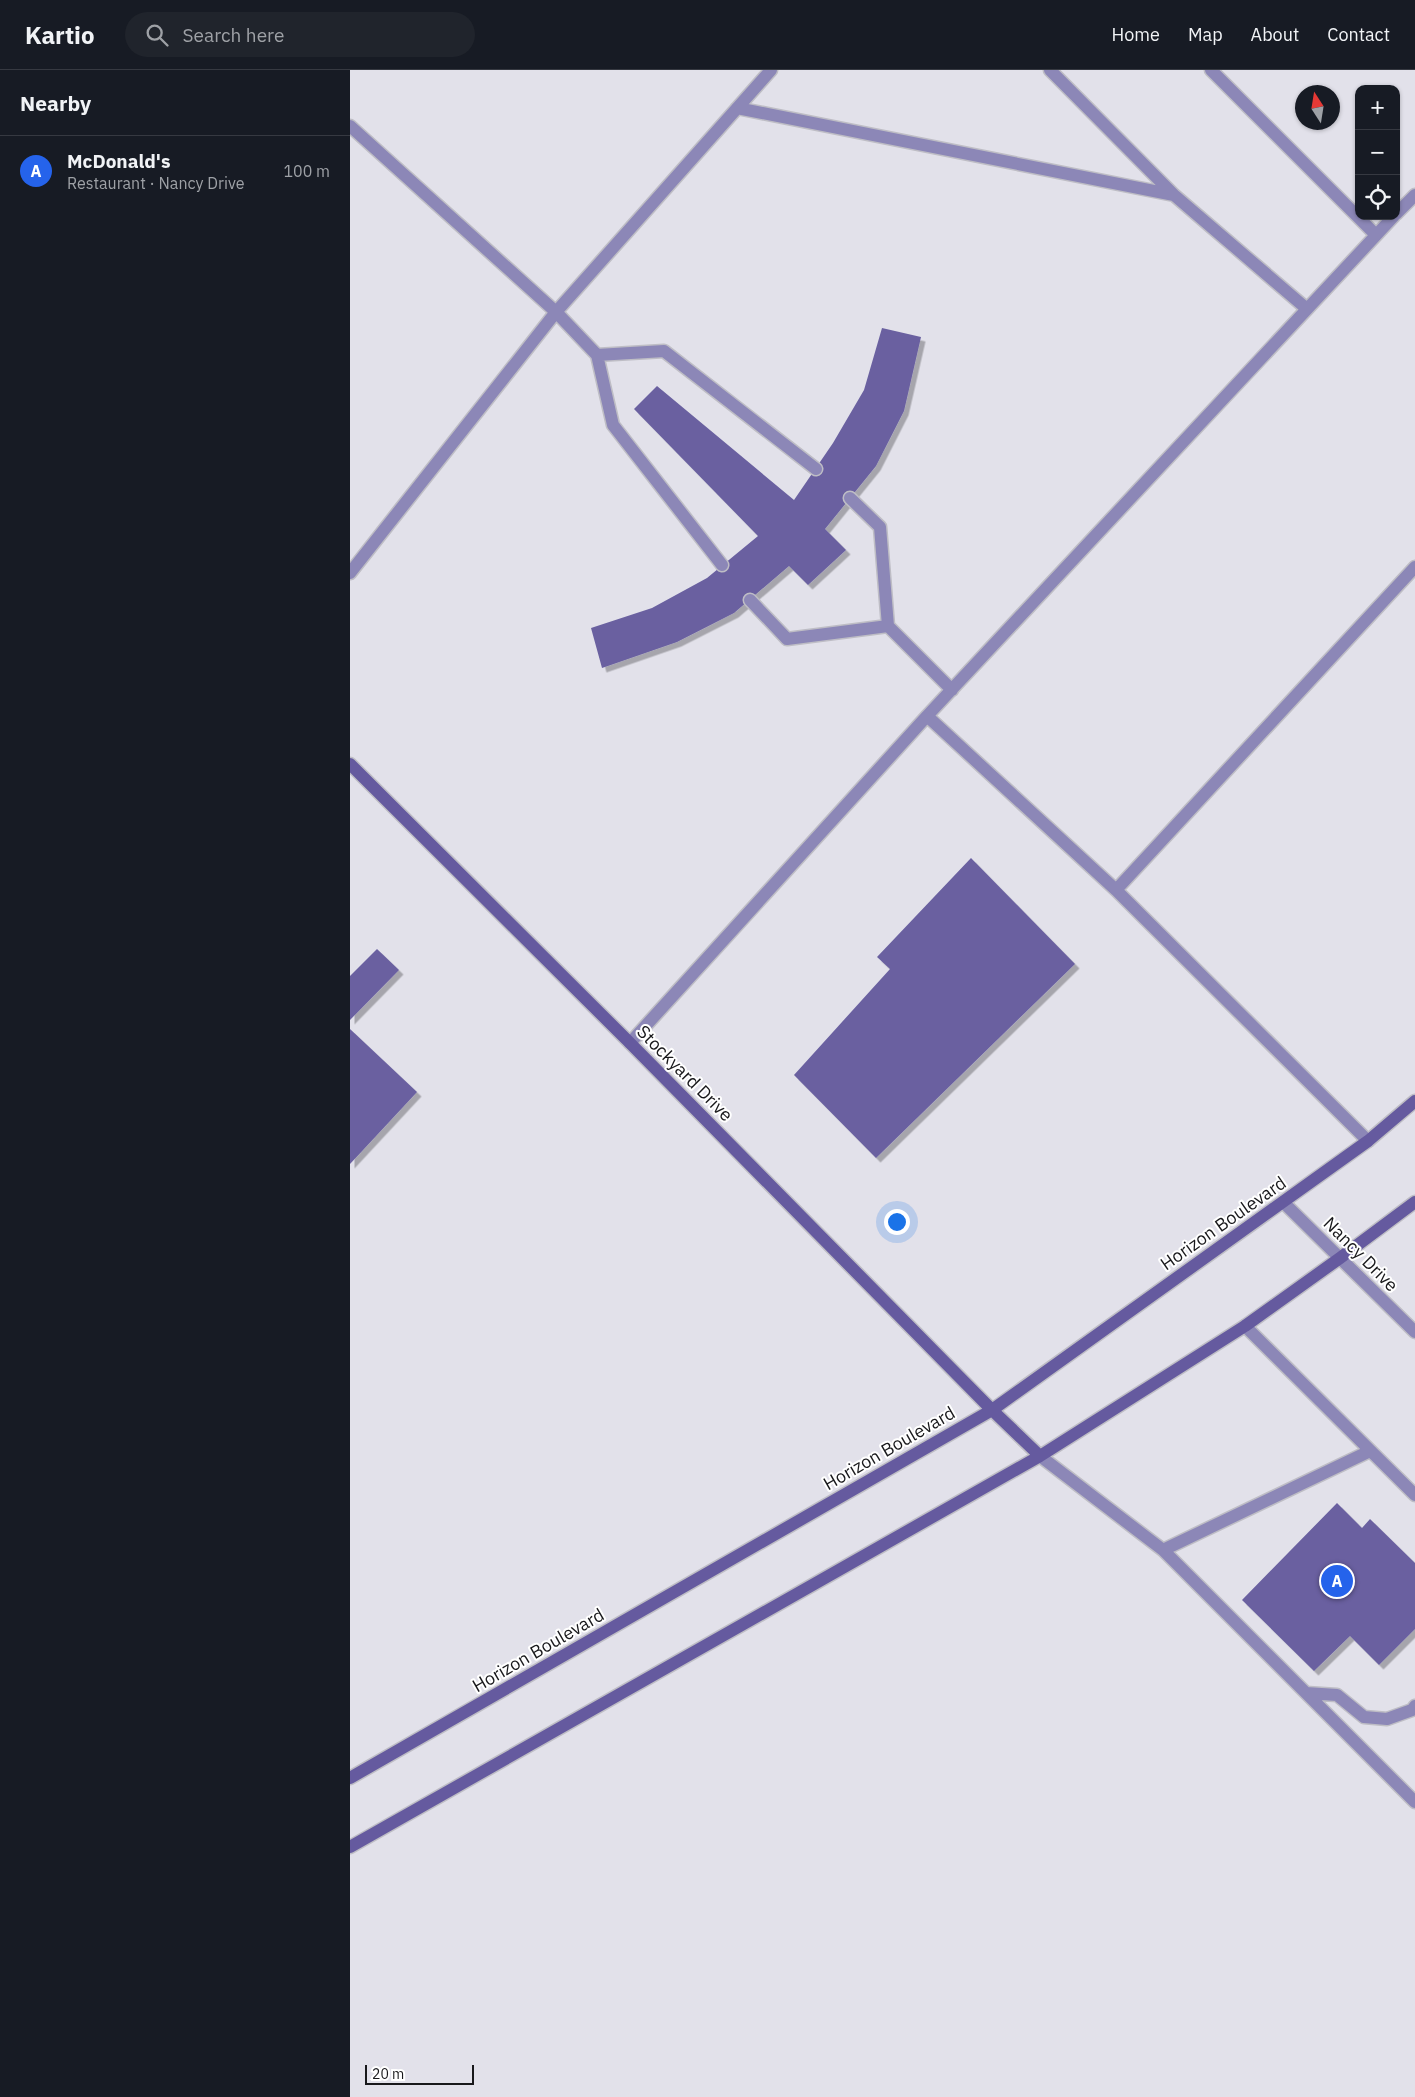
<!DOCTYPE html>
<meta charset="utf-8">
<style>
:root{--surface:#171b24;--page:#20242c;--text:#f1f3f6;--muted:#9ea1a6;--line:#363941;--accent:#2563eb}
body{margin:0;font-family:"IBM Plex Sans",sans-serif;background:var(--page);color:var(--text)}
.controls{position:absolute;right:15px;top:15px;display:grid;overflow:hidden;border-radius:10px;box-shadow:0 1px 4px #0004}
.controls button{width:45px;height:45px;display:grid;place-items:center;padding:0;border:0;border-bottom:1px solid var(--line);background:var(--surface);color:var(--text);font:25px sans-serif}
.compass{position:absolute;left:945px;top:15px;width:45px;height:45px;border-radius:50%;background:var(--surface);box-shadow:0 1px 4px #0004;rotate:348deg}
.scale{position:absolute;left:15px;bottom:12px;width:109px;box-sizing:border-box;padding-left:5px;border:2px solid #18181b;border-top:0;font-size:14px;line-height:18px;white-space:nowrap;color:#18181b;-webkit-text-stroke:4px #fff;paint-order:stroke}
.you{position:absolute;left:546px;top:1151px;width:18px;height:18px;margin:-12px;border:4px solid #fff;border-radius:50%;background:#1a73e8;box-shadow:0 0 0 8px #1a73e833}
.badge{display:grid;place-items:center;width:32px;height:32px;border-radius:50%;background:var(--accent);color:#fff;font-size:16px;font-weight:700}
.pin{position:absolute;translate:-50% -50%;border:2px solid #fff;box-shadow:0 1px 5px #0006}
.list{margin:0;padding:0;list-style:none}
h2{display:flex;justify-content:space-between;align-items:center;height:65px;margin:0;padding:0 20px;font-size:21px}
h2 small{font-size:16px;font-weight:400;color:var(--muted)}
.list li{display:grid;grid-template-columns:32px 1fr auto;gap:15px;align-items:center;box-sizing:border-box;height:70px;padding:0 20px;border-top:1px solid var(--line)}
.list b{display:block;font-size:19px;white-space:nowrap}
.list p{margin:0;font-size:16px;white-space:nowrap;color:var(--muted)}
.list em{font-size:16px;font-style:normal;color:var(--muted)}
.icon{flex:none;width:28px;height:28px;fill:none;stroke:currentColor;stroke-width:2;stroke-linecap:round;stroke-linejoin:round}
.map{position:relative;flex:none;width:1065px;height:2027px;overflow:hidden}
header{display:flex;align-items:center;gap:30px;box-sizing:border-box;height:70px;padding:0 25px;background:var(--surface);border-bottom:1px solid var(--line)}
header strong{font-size:24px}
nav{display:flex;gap:28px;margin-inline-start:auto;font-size:18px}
.search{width:350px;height:45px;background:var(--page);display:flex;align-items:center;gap:12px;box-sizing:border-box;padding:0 18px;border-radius:28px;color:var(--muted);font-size:19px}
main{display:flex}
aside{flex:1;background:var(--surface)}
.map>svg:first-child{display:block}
</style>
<header>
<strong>Kartio</strong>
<div class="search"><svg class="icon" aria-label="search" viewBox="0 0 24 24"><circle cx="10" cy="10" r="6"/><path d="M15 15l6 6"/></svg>Search here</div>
<nav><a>Home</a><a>Map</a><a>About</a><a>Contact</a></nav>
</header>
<main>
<aside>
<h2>Nearby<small></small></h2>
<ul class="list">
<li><span class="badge">A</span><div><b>McDonald's</b><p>Restaurant · Nancy Drive</p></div><em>100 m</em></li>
</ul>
</aside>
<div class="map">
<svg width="1065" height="2027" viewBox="0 0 1065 2027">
<defs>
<filter id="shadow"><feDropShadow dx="4.5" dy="4.5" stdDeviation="0" flood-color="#0004"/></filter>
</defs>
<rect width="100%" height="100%" fill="#e2e1ea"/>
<path fill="#6a61a0" filter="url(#shadow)" d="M532,258L571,267L554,341L526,396L475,459L496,480L458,515L439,496L384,543L327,572L252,598L241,558L302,538L357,508L408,466L284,339L307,316L444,430L483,373L514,320Z
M621,788L725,894L526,1088L444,1005L540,899L527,887Z
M27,879L49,900L0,950V906Z
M0,959L67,1022L0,1094Z
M987,1433L1012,1458L1020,1449L1065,1493V1559L1029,1595L1000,1566L964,1601L892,1530Z"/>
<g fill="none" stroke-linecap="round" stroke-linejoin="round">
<defs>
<path id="lane" d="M700,0L824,125L957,239
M861,0L1026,165
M387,38L824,125
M0,56L206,242L0,503
M1046,144L1065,125
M247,285L314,281L466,399
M500,428L530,457L538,556L602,620
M372,495L263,355L247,285L206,242L421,0
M400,530L437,569L538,556
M577,646L1044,146
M766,820L1065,497
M280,973L577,646L766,820L1018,1071
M895,1256L1065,1425
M690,1386L813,1480L1065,1732
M813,1480L1020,1381
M956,1623L987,1625L1014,1647L1037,1649L1062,1640L1065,1636"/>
<path id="street" d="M933,1132L1065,1262"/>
<path id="secondary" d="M0,694L280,973L642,1340L690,1386
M0,1708L642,1340L1018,1071L1065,1031
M0,1777L690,1386L895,1256L990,1188L1065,1132"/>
</defs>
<use href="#lane" stroke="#bebdc5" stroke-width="15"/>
<use href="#street" stroke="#bebdc5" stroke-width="15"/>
<use href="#secondary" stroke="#bebdc5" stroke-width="15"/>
<use href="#lane" stroke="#8c87b7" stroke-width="12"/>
<use href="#street" stroke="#8c87b7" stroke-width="12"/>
<use href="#secondary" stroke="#655a9f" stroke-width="12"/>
</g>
<g text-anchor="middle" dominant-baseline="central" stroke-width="4" stroke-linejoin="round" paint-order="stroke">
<g font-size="18" fill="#18181b" stroke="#fff">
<text transform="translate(335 1003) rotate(45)">Stockyard Drive</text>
<text transform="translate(873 1153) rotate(-35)">Horizon Boulevard</text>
<text transform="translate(1011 1184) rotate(45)">Nancy Drive</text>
<text transform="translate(539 1378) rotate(-30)">Horizon Boulevard</text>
<text transform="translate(188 1580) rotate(-30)">Horizon Boulevard</text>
</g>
</g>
</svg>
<div class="controls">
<button>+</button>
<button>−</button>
<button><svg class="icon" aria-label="locate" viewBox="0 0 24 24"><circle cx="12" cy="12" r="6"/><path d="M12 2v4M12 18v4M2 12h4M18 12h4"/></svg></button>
</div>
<svg class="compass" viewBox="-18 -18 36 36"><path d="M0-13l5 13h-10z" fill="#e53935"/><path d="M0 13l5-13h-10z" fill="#9ea1a6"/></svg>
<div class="scale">20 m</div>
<div class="you"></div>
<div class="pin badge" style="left:987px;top:1511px">A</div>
</div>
</main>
